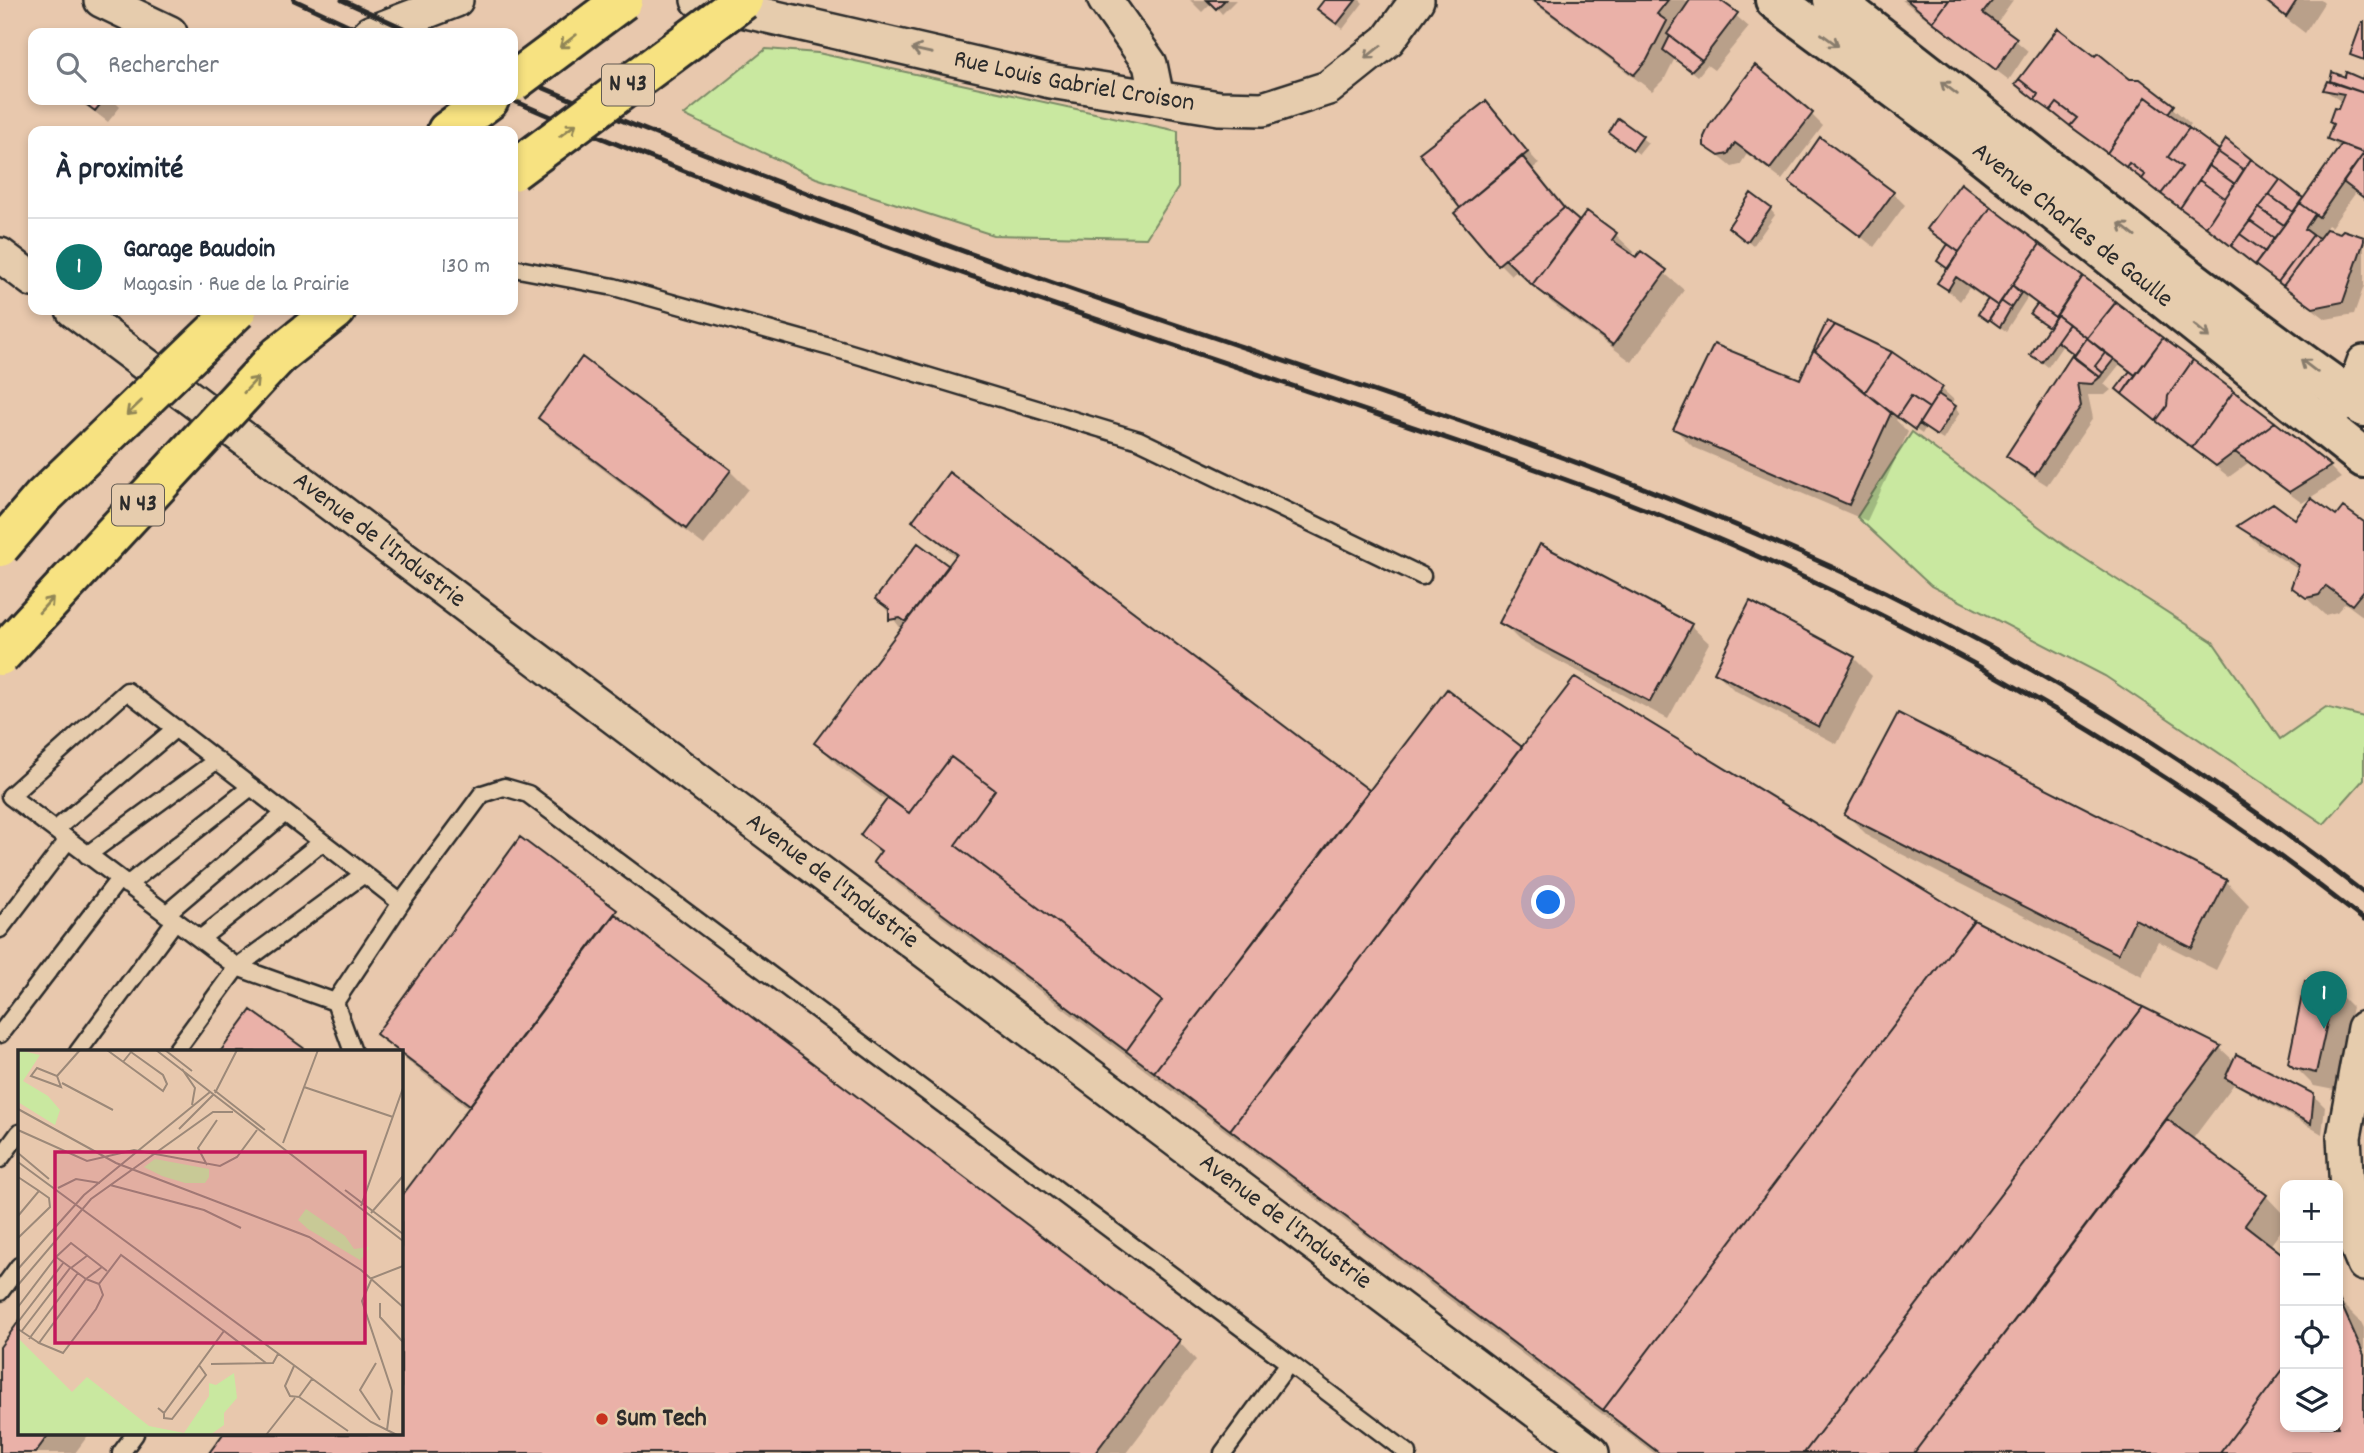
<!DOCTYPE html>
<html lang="fr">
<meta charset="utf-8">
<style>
:root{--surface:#fff;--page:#f6f6f7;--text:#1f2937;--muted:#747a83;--line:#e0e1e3;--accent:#0f766e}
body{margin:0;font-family:Dekko,sans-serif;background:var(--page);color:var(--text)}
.controls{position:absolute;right:21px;bottom:21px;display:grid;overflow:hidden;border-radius:14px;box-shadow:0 4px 10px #0003}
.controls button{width:63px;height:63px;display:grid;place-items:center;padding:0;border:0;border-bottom:2px solid var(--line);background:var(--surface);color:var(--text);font:35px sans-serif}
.you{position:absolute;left:1549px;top:903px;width:24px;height:24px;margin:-18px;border:5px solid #fff;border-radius:50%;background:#1a73e8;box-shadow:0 0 0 10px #1a73e833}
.badge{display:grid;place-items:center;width:46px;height:46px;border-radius:50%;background:var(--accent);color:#fff;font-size:23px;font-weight:700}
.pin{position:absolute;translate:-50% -58px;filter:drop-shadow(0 2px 4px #0008)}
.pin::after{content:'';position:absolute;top:37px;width:24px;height:21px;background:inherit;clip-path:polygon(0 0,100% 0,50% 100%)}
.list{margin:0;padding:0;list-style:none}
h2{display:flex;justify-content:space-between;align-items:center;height:91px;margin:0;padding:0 28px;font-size:30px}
h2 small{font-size:23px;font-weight:400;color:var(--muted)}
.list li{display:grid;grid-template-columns:46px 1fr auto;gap:21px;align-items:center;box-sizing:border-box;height:98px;padding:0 28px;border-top:2px solid var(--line)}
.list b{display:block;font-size:26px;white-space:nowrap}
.list p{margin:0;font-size:23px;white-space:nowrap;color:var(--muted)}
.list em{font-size:23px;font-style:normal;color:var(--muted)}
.icon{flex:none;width:38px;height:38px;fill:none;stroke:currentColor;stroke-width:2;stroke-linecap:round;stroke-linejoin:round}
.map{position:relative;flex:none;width:2364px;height:1453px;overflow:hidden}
.search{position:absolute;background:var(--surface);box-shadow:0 4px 10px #0003;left:28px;top:28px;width:490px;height:77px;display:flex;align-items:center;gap:18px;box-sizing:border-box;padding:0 24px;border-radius:14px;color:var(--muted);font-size:26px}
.panel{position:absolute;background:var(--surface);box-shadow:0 4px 10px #0003;left:28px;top:126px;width:490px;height:189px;border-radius:14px}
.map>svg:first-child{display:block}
</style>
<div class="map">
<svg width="2364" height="1453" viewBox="0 0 2364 1453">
<rect width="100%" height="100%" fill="#e8c8ad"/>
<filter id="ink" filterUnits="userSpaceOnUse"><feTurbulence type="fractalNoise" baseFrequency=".0143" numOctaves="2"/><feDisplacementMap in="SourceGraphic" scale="14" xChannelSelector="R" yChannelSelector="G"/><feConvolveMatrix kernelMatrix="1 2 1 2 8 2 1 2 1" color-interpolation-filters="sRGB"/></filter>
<g filter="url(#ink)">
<path fill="#c9e8a0" stroke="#7a8a66" stroke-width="2" d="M766,49L818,53L1178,131V188L1146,238L993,235L816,178L684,115Z
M1912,432L2065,546L2213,642L2280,739L2326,707L2364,717V779L2324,824L2105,676L1931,586L1857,517Z"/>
<path fill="#0003" d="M1190,0H1236L1222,14L1212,2L1202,12Z
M1326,0H1360L1363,3L1343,29L1325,15Z
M1530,0H1685L1690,5L1694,0H1718L1749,27L1714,70L1707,65L1698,76L1675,58L1665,78L1652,91Z
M1902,0H2013L1996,24L2028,51L2009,80Z
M2262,0H2321L2324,3L2305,33Z
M2334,74L2346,79L2364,80V197L2357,191L2331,227L2328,225L2324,231L2364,239V286L2354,314L2326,319L2043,105L2129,80H2140L2191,124L2187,129L2219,152L2279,181L2303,200L2340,149L2329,138L2334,126L2331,122L2343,103L2325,90Z
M79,100H113L120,107L108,122Z
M1812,115L1823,126L1782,180L1747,154L1740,165L1732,167L1706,146Z
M1497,116L1539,164L1532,169L1570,215L1580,224L1587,214L1616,235L1634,252L1631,256L1636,260L1641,253L1684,290L1632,362L1552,303L1518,269L1511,275L1499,263L1463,208Z
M1618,120L1648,143L1639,154L1617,138Z
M1791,182L1893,193L1905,205L1874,247Z
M1961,186L2330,467L2341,478L2302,503L2248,463L2229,477L2118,389L2131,373L2120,364L2104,384L2111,390L2105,395H2088L2093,418L2047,485L2020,468L2008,456L2090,368L2063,345L2048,367L2033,355L2050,328L2032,314L2038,305L2027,298L2006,331L1980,314L1988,301L1969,288L1960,301L1940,283L1949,270V246L1929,229Z
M1770,209L1775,215L1753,246L1736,232Z
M1891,354L1942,389L1954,400L1951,405L1960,412L1943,440L1925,429L1922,434L1898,418L1896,420L1908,432L1867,521L1693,447L1675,429L1801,382Z
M540,418L730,471L748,489L704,545L558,436Z
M949,475L1369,793L1522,749L1973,921L2220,1048L2234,1061L2313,1095L2325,1107L2322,1134L2234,1084L2192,1140L2266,1196L2285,1216V1225L2270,1246L2285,1258V1427H2338V1299L2361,1322L2364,1328V1453H1654L899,885L875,862L881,854L862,835L887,801L840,767L816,743L902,630L878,599L949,568L957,558L915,521Z
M2337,518L2364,525V617L2345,603L2337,612L2325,615L2293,586L2299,570L2257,543L2240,526Z
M1540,546L1691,626L1709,643L1668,719L1519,640L1501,622Z
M1854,658L1872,676L1837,744L1734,690L1716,672Z
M1847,815L2226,881L2249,905L2216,970L2158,941L2142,976L1870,838Z
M520,839L616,912L637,933L1179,1342L1196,1360L1126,1453H211L225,1434H401V1201L470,1109L402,1057L379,1034Z
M2334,989L2352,1007L2334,1090L2314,1086L2290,1062Z
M19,1324V1434H89L75,1453H0V1350Z"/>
<path fill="#eab1a8" stroke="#2b2b2b" stroke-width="2" d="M1207,0H1225L1216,9Z
M1324,0H1356L1337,24L1317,9Z
M1533,0H1668L1657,14L1667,21L1647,60L1634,75Z
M1690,0H1720L1738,13L1702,60L1667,34Z
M1907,0H1949L1933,22Z
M1949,0H1993L1983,13L2017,38L1996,70L1933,22Z
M2265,0H2297L2286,17Z
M2362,22H2364V60L2350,55Z
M2058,28L2095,56L2098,53L2130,79H2140L2174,105L2168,113L2146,97L2107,153L2070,126L2077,118L2057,103L2051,111L2035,100L2038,94L2019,79Z
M1670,36L1702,60L1691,71L1663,50Z
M1755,65L1813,113L1770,169L1735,143L1728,154L1719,156L1704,146V137L1710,124Z
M2332,72L2345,77L2346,72L2362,79L2364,75V93L2330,81Z
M2019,79L2038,94L2035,100L2015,84Z
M2327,81L2364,93V153L2327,139L2333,124L2329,122L2334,108L2338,109L2344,94L2323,90Z
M2146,97L2189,128L2168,157L2182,167L2161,194L2142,179L2145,175L2129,163L2126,167L2107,153Z
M80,100H104L95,111Z
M1486,101L1528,152L1460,208L1419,153Z
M2057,103L2077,118L2070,126L2051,111Z
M1618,118L1643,136L1633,150L1609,133Z
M2189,128L2219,150L2180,208L2161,194L2182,167L2168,157Z
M1820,137L1894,192L1861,237L1789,182Z
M2226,139L2251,159L2244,170L2218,152Z
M2341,145L2364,153L2319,217L2300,203Z
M2218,152L2244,170L2235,184L2208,165Z
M2364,153V198L2343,182Z
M1522,156L1564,208L1498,265L1454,213Z
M2251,159L2280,180L2231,246L2206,227Z
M2129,163L2145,175L2142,179L2126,167Z
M2208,165L2235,184L2225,198L2199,180Z
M2199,180L2225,198L2206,227L2180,208Z
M2280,180L2303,198L2293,212L2269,195Z
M1961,183L1991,207L1959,252L1927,229Z
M1751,193L1771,208L1747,242L1728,227Z
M2269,195L2293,212L2284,225L2259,208Z
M2300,203L2315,214L2305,229L2313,235L2278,282L2255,265Z
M1991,207L2040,244L1998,306L1956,277L1948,290L1937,283Z
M1564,208L1579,221L1532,285L1505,259Z
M2259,208L2284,225L2274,238L2250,221Z
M1587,211L1617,233L1612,240L1636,257L1641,251L1667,270L1613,345L1532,285Z
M2250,221L2274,238L2265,252L2240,234Z
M2326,229L2340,233L2343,230L2364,237V241L2343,302L2313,308L2283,286Z
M2240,234L2265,252L2255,265L2231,246Z
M2313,235L2319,238L2283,286L2278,282Z
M1948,244L1959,252L1948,269L1937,261Z
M2040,244L2083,276L2055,317L2012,285Z
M2083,276L2116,302L2087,338L2057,315Z
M2012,285L2021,293L2011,308L2001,301Z
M1988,299L1998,306L1988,321L1978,314Z
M2001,301L2011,308L2000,327L1989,319Z
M2116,302L2163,338L2135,375L2087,338Z
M2037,304L2055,317L2049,327L2030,314Z
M2057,315L2069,324L2042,362L2030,355Z
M1827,321L1835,325L1815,351L1891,413L1849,505L1673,429L1714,344L1800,379Z
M2069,324L2087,338L2075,355L2057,341Z
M1835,325L1892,352L1865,392L1815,351Z
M2087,338L2105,353L2095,366L2103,373L2100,377L2073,357Z
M2163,338L2193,360L2168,396L2167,406L2156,421L2122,394Z
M1892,352L1943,387L1929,408L1911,396L1897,417L1865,392Z
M2105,353L2114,359L2103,373L2095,366Z
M2072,355L2100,377L2092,384L2077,383L2081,406L2035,475L2006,456Z
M582,357L731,470L686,529L538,418Z
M2193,360L2234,391L2192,448L2156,421L2167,406L2168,396Z
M2130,371L2135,375L2122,394L2116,389Z
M2234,391L2275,422L2216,466L2192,448Z
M1938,394L1956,406L1937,436L1919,424Z
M1911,396L1929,408L1915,430L1897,417Z
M2275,422L2331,466L2289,492L2235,452Z
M949,472L1369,790L1154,1072L1126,1051L1162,1001L955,845L995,790L951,757L909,813L814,743L957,554L912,521Z
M2311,498L2336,516L2343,507L2364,522V590L2352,605L2326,586L2319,595L2306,598L2291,587L2299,565L2237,526L2273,503L2295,519Z
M918,543L949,566L906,622L900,618L889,620V609L875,599Z
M1540,544L1692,624L1650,702L1499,623Z
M1750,601L1855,657L1819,727L1714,672Z
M1575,677L1974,920L1603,1410L1230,1130Z
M1447,689L1522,747L1230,1130L1154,1072Z
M1898,713L2227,880L2192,948L2135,919L2118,954L1844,815Z
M951,757L995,790L955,845L1162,1001L1126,1051L873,862L881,851L860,835L888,798L909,813Z
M520,837L617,910L470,1105L376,1034Z
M615,914L1180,1340L1095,1453H209L223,1434H401V1197Z
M1974,920L2143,1007L1804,1453H1659L1603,1410Z
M2305,981L2335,987L2316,1073L2294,1068L2288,1063Z
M2143,1007L2221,1046L1914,1453H1804Z
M251,1010L309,1052H220Z
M2236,1054L2314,1094L2311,1124L2225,1078Z
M2167,1119L2267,1195L2245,1225L2285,1256V1367L2220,1453H1914Z
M2338,1297L2364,1355V1453H2220L2285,1367V1427H2338Z
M19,1321V1434H49L35,1453H0V1347Z"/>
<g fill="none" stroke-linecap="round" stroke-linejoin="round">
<defs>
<path id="lane" d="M513,268L614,287L844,351L1139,440L1422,576
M55,830L176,728
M87,855L217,760
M364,874L237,967L10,796L127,691L364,874L401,903
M127,885L251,787
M166,914L285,813
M0,929L68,840
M200,939L322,842
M335,1002L401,903L482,794L504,787L528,794L1289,1363
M335,1002L353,1052
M0,1034L119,879
M78,1052L175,921
M175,1052L237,967L335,1002
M0,1159L19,1133
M0,1292L19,1266
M121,1453L135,1434
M1223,1453L1289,1363L1408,1453"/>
<g id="street">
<path d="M101,0L170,33"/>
<path id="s1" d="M698,0L1050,81L1219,108L1263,109L1328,88L1388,40L1417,0"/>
<path d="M1105,0L1150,64L1157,98"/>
<path d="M370,33L456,0"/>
<path d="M0,255L33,280"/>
<path id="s2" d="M73,310L1592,1453"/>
<path d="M2330,413L2351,398L2364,362"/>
<path d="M2364,1028L2344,1137L2349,1228L2364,1264"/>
</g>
<g id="secondary">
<path id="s3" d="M1775,0L1966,141L2364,458"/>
<path d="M1833,0C2010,135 2181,279 2364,407"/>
</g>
<path id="highway" d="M447,131L489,100
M278,356L336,310"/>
</defs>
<use href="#lane" stroke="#2b2b2b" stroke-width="21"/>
<use href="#street" stroke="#2b2b2b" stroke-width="38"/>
<use href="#secondary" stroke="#2b2b2b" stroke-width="44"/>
<use href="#highway" stroke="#2b2b2b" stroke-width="44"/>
<use href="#lane" stroke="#e6ccad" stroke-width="16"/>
<use href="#street" stroke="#e6ccad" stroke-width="33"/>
<use href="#secondary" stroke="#e6ccad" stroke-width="38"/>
<use href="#highway" stroke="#f7e281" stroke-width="38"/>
<path stroke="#2b2b2b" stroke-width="5" d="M294,0L365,33
M342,0L414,33
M513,75C698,154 886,225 1076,291C1330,378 1589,456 1834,568C2019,653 2204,767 2364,893
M512,100C776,215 1047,302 1319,395C1457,442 1598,487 1732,545C1957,644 2171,768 2364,920"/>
<defs>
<path id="highway-bridge" d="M513,82L623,0
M513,171L743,0
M0,547L42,498L237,310
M0,656L278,356"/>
</defs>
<use href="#highway-bridge" stroke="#2b2b2b" stroke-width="44" stroke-linecap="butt"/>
<use href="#highway-bridge" stroke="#f7e281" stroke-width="38"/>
</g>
<defs><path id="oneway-shaft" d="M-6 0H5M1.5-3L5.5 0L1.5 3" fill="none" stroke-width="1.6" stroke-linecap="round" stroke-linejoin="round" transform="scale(1.75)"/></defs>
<g stroke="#887c6c">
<use href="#oneway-shaft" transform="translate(1830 40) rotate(36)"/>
<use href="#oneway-shaft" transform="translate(922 51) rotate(-167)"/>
<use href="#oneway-shaft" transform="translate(1373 52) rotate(141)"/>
<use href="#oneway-shaft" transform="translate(1949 88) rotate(-143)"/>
<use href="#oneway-shaft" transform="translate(2127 230) rotate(-141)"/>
<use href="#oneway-shaft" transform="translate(2202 331) rotate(39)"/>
<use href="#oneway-shaft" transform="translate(2309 366) rotate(-143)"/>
</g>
<g stroke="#918656">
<use href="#oneway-shaft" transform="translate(568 41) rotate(143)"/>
<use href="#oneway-shaft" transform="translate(568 130) rotate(-37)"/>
<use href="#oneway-shaft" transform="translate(251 385) rotate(-47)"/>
<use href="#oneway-shaft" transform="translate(134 408) rotate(136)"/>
<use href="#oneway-shaft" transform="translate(46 605) rotate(-48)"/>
</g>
</g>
<circle fill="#c8321e" stroke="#e6ccad" stroke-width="2.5" cx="602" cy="1419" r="7"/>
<g text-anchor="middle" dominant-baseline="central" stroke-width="5" stroke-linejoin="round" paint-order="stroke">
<g fill="#e6ccad" stroke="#635b52" stroke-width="2">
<rect x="602" y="64.5" width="52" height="41" rx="5"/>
<rect x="112" y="484.5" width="52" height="41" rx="5"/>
</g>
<g font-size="24" font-weight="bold" fill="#2b2b2b">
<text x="628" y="85">N 43</text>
<text x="138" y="505">N 43</text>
</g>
<g font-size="26" fill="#2b2b2b" stroke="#e6ccad">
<text stroke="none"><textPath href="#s1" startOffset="385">Rue Louis Gabriel Croison</textPath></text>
<text stroke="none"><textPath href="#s3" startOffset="373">Avenue Charles de Gaulle</textPath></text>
<text stroke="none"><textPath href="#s2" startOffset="383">Avenue de l'Industrie</textPath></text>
<text stroke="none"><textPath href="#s2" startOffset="950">Avenue de l'Industrie</textPath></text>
<text stroke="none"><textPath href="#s2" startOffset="1517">Avenue de l'Industrie</textPath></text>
</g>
<g font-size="26" font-weight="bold" fill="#2b2b2b" stroke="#e6ccad" text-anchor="start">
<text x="616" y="1419">Sum Tech</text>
</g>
</g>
<g transform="translate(18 1050)">
<rect width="385" height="385" fill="#e8c8ad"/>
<path d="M0,0L22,5L5,31L30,46L42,60L37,75L0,52ZM137,109L191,119V127L187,133H167L144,126L126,117ZM288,159L327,186L336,199L351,197L348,203L342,210L290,179L280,170ZM0,288L54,342L69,327L131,376L166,383L191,346V333L198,335L216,323L219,348L206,363V375L192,385H0Z" fill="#c9e8a0"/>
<path fill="none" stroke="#9c8979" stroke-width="2" d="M89,0L145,41L149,34L145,25L113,2L105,12M138,0L385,191M147,0L174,21M19,18L39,26L43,37L13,26ZM164,19L177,38L174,55M39,26L62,0M44,33L95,60M286,37L375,67M196,40L247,80M197,43L219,0M0,59L98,113L291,187L343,220L385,257M161,79L195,45M0,80L69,111L116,100L202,116L219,107L239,80M265,93L300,0M0,103L31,129M0,112L353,372L379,385M189,115L180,98L199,70M0,127L21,141L0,166M92,135L186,160L223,178M40,138L58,129L82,133M327,140L385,184M343,156L385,38M353,163L385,126M0,188L32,157L31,148L21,141M84,217L68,229L38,207L53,193L84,217L89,221M53,218L70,205M0,219L66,145L192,42M81,234L68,229L21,293L45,303L78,259L85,245L81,234L103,205L206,281M0,235L73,149L195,62H215M362,253V267L385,292M0,257L38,207M0,272L46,212M0,279L21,293M3,282L52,218M11,289L60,223M358,313L342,340L362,370M193,314L255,313L260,304M276,316L267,336L272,346L281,347L294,329M281,347L330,381M140,358L146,363L206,281L248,313M146,363V368L154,369L188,325L181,315M369,380L374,341L344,251L354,228L385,216M248,385L277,348"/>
<path fill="#c2185b" fill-opacity="0.15" stroke="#c2185b" stroke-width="3.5" d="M37,102H347V293H37Z"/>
<rect width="385" height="385" fill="none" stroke="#2b2b2b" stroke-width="3.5"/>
</g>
</svg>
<div class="controls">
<button>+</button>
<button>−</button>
<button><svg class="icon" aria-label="locate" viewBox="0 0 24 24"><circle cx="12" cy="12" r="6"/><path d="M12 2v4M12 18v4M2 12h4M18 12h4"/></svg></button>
<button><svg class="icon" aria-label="layers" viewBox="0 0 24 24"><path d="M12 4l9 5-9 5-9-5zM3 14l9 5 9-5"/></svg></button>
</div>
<div class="you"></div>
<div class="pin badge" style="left:2324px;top:1029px">1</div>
<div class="search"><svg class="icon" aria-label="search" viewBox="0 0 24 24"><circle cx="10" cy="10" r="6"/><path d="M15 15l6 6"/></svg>Rechercher</div>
<section class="panel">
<h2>À proximité<small></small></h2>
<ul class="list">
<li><span class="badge">1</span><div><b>Garage Baudoin</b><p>Magasin · Rue de la Prairie</p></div><em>130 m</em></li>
</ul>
</section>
</div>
